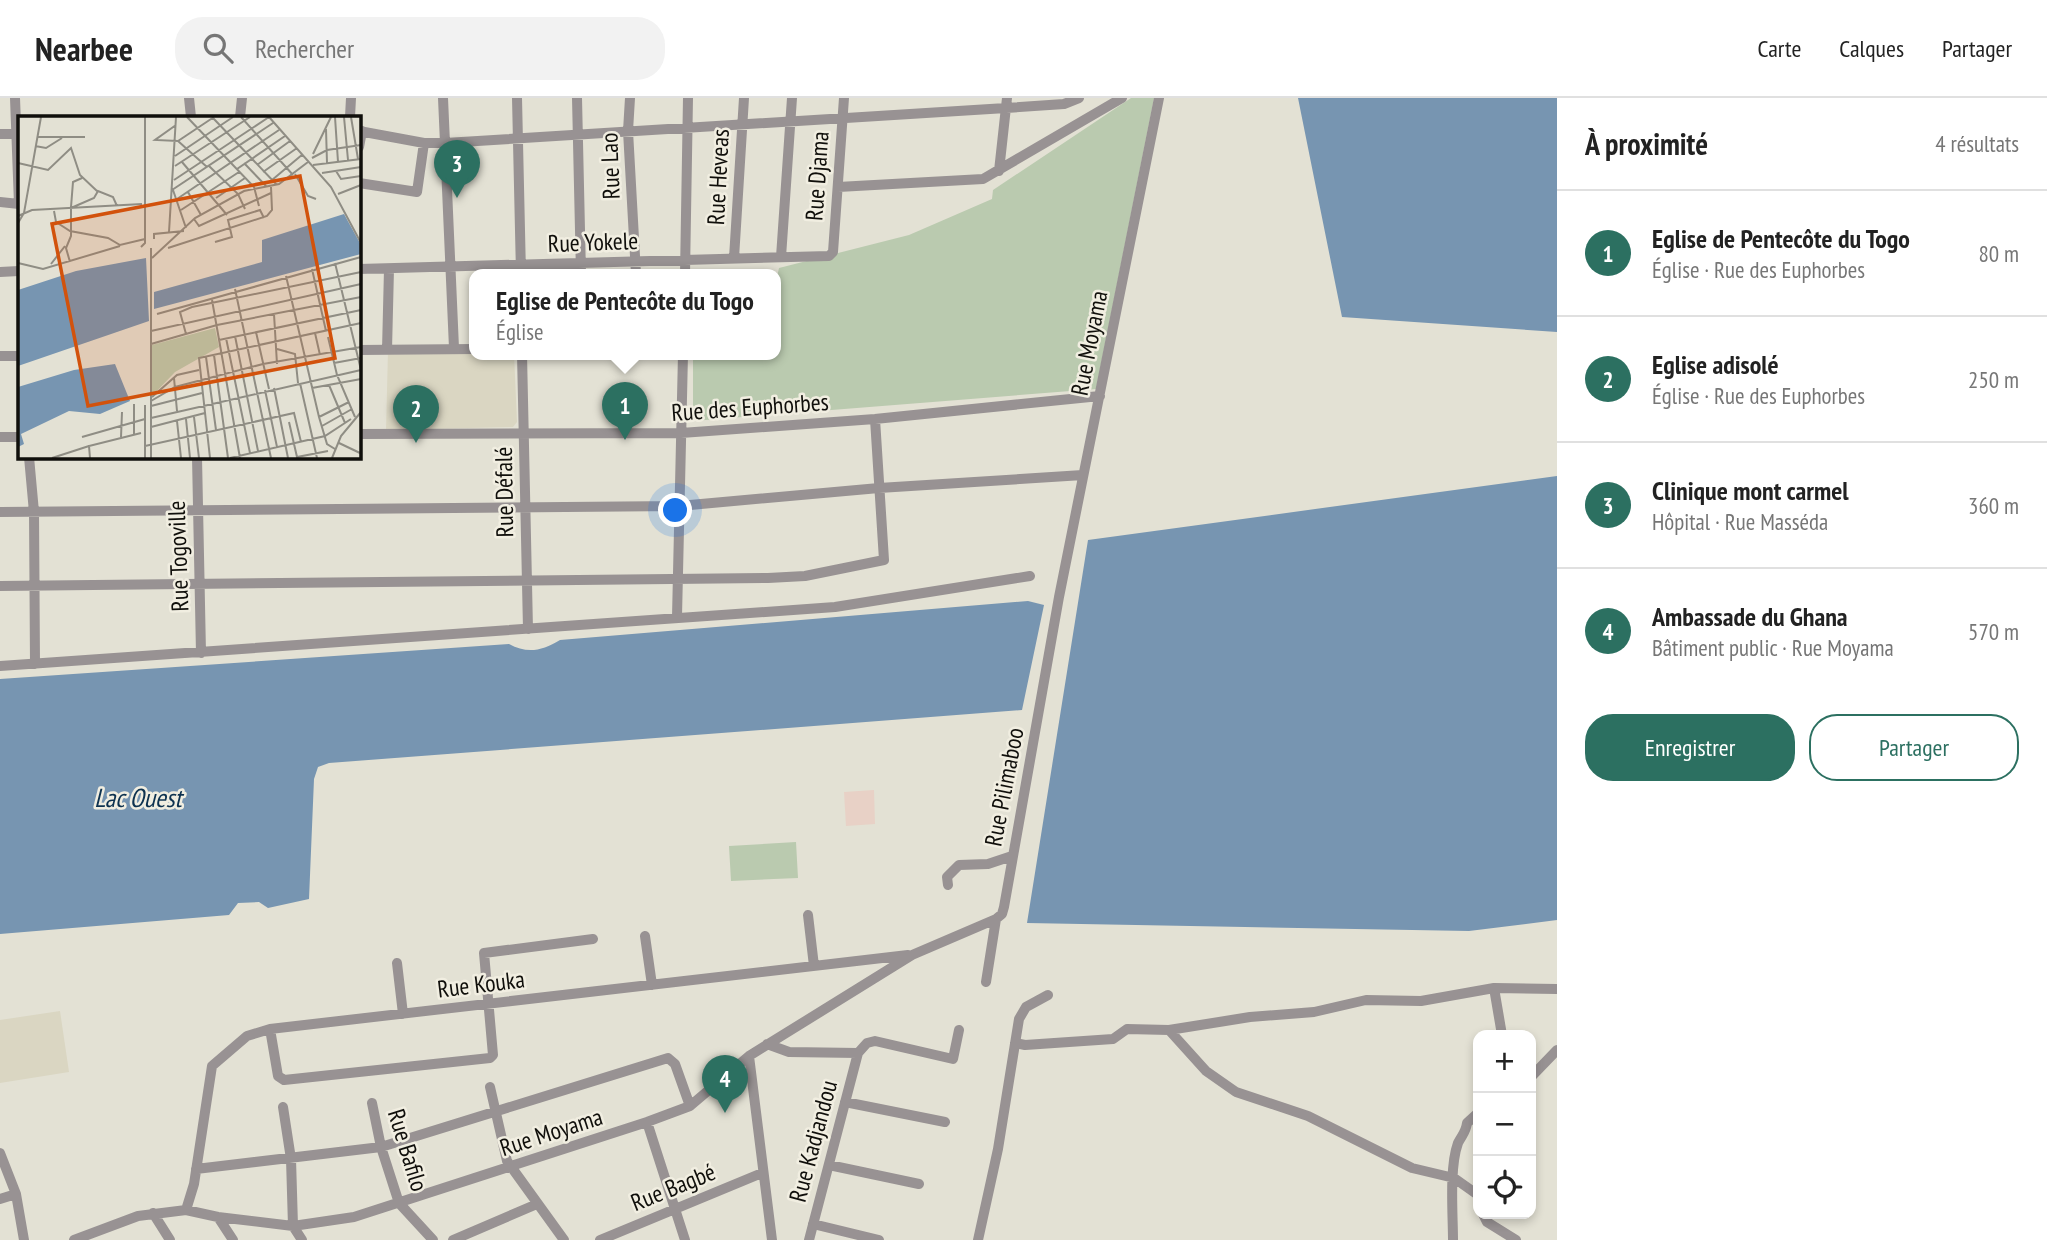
<!DOCTYPE html>
<html lang="fr">
<meta charset="utf-8">
<style>
:root{--surface:#fff;--page:#f2f2f2;--text:#222;--muted:#767676;--line:#e0e0e0;--accent:#2c7061}
body{margin:0;font-family:"PT Sans Narrow",sans-serif;background:var(--page);color:var(--text)}
.controls{position:absolute;right:21px;bottom:21px;display:grid;overflow:hidden;border-radius:14px;box-shadow:0 4px 10px #0003}
.controls button{width:63px;height:63px;display:grid;place-items:center;padding:0;border:0;border-bottom:2px solid var(--line);background:var(--surface);color:var(--text);font:35px sans-serif}
.you{position:absolute;left:676px;top:413px;width:24px;height:24px;margin:-18px;border:5px solid #fff;border-radius:50%;background:#1a73e8;box-shadow:0 0 0 10px #1a73e833}
.badge{display:grid;place-items:center;width:46px;height:46px;border-radius:50%;background:var(--accent);color:#fff;font-size:23px;font-weight:700}
.pin{position:absolute;translate:-50% -58px;filter:drop-shadow(0 2px 4px #0008)}
.pin::after{content:'';position:absolute;top:37px;width:24px;height:21px;background:inherit;clip-path:polygon(0 0,100% 0,50% 100%)}
.popup{position:absolute;left:469px;top:171px;width:312px;height:91px;box-sizing:border-box;display:grid;place-content:center;border-radius:14px;background:var(--surface);filter:drop-shadow(0 2px 5px #0005);font-size:23px;white-space:nowrap;color:var(--muted)}
.popup b{font-size:26px;color:var(--text)}
.popup::after{content:'';position:absolute;left:50%;top:100%;margin-left:-14px;border:14px solid transparent;border-top-color:var(--surface)}
.list{margin:0;padding:0;list-style:none}
h2{display:flex;justify-content:space-between;align-items:center;height:91px;margin:0;padding:0 28px;font-size:30px}
h2 small{font-size:23px;font-weight:400;color:var(--muted)}
.list li{display:grid;grid-template-columns:46px 1fr auto;gap:21px;align-items:center;box-sizing:border-box;height:126px;padding:0 28px;border-top:2px solid var(--line)}
.list b{display:block;font-size:26px;white-space:nowrap}
.list p{margin:0;font-size:23px;white-space:nowrap;color:var(--muted)}
.list em{font-size:23px;font-style:normal;color:var(--muted)}
.actions{display:flex;gap:14px;padding:21px 28px}
.actions a{flex:1;padding:16px 0;border:2px solid var(--accent);border-radius:28px;text-align:center;font-size:24px;color:var(--accent)}
.actions .main{background:var(--accent);color:#fff}
.icon{flex:none;width:38px;height:38px;fill:none;stroke:currentColor;stroke-width:2;stroke-linecap:round;stroke-linejoin:round}
.map{position:relative;flex:none;width:1557px;height:1142px;overflow:hidden}
header{display:flex;align-items:center;gap:42px;box-sizing:border-box;height:98px;padding:0 35px;background:var(--surface);border-bottom:2px solid var(--line)}
header strong{font-size:33px}
nav{display:flex;gap:38px;margin-inline-start:auto;font-size:24px}
.search{width:490px;height:63px;background:var(--page);display:flex;align-items:center;gap:18px;box-sizing:border-box;padding:0 24px;border-radius:28px;color:var(--muted);font-size:26px}
main{display:flex}
aside{flex:1;background:var(--surface)}
.map>svg:first-child{display:block}
</style>
<header>
<strong>Nearbee</strong>
<div class="search"><svg class="icon" aria-label="search" viewBox="0 0 24 24"><circle cx="10" cy="10" r="6"/><path d="M15 15l6 6"/></svg>Rechercher</div>
<nav><a>Carte</a><a>Calques</a><a>Partager</a></nav>
</header>
<main>
<div class="map">
<svg width="1557" height="1142" viewBox="0 0 1557 1142">
<rect width="100%" height="100%" fill="#e3e1d4"/>
<path fill="#dad6c2" d="M388,253L514,256L517,324L513,329L386,332Z
M60,913L69,974L0,985V922Z"/>
<path fill="#e8d1c6" d="M874,692L875,726L846,728L844,694Z"/>
<path fill="#bacaaf" d="M1131,0H1154L1096,291L693,323V256H776V184L779,170L909,137L992,101L993,92Z
M796,744L798,780L731,783L729,748Z"/>
<path fill="#7795b1" d="M1298,0H1557V234L1342,219Z
M1557,378V822L1469,833L1027,825L1088,442Z
M1028,503L1044,507L1022,612L329,665L318,669L314,681L309,801L268,810L259,804L238,805L229,817L0,836V581L509,546C527,556 542,553 560,542Z"/>
<g fill="none" stroke-linecap="round" stroke-linejoin="round">
<path stroke="#989293" stroke-width="10" d="M15,0L19,106
M189,0L191,19
M443,0L454,250
M517,0L521,176
M577,0L581,176
M630,0L628,33L636,176
M240,19L242,0
M350,19L351,0
M359,33L424,45H445L1006,10L1064,6L1079,0
M0,36H19
M359,49L362,33
M999,73L1007,0
M359,85L417,94L424,45
M838,89L983,81L1122,0
M0,104L19,106
M781,159L792,0
M734,160L744,0
M359,171L829,158L833,154L844,0
M0,174L19,173
M685,176L688,0
M359,252L475,251
M387,252L389,171
M522,256L528,531
M0,258H19
M359,336L681,335L875,321L1100,298
M0,339H19
M29,359L34,414L35,566
M197,359L201,555
M0,414L679,408L879,390L1083,377
M0,488L768,480L805,478L884,462L875,321
M677,519L683,256
M0,568L835,509L1030,478
M948,787L947,779L959,767L988,766L1012,758
M808,817L814,868
M645,838L652,887
M397,865L403,916
M986,884L996,821L1002,816L1004,809L1059,499L1159,0
M1494,890L1502,937
M270,931L278,978L284,982L490,960L493,957L484,855L593,841
M1169,932L1250,919L1314,914L1366,902L1421,903L1494,890L1557,891
M1015,945L1025,947L1113,941L1127,931L1169,932L1206,973L1236,994L1308,1018L1412,1070L1454,1080L1478,1097
M767,946L789,954L858,955
M749,958L772,1142
M1531,979L1557,952
M490,989L507,1063L564,1142
M845,1004L945,1024
M372,1005L381,1049L399,1105L433,1142
M283,1009L291,1061L293,1128L302,1142
M647,1024L685,1142
M0,1055L16,1096L24,1142
M829,1067L919,1086
M196,1071L381,1049L668,960L675,966L690,1008
M0,1101L16,1096
M186,1112L194,1086L212,968L247,938L270,931L908,857
M153,1115L170,1142
M1483,1116L1487,1124L1516,1142
M218,1119L233,1142
M813,1126L879,1142
M74,1142L138,1118L186,1112L218,1119L293,1128L354,1119L647,1024L690,1008L749,958L912,857L996,821
M453,1142L537,1106
M600,1142L762,1075
M809,1142L858,955L867,945L875,943L953,961L959,932
M978,1142L998,1051L1019,921L1026,909L1048,897
M1453,1142C1453,1116 1449,1070 1458,1045C1462,1037 1466,1034 1467,1025L1478,1015"/>
</g>
<g text-anchor="middle" dominant-baseline="central" stroke-width="5" stroke-linejoin="round" paint-order="stroke">
<g font-size="24" fill="#100f0b" stroke="#f1eee1">
<text transform="translate(610 68) rotate(-92)">Rue Lao</text>
<text transform="translate(817 78) rotate(-86)">Rue Djama</text>
<text transform="translate(718 79) rotate(-87)">Rue Heveas</text>
<text transform="translate(593 144) rotate(-2)">Rue Yokele</text>
<text transform="translate(1089 245) rotate(-79)">Rue Moyama</text>
<text transform="translate(750 309) rotate(-4)">Rue des Euphorbes</text>
<text transform="translate(504 394) rotate(-91)">Rue Défalé</text>
<text transform="translate(178 458) rotate(-92)">Rue Togoville</text>
<text transform="translate(1004 689) rotate(-79)">Rue Pilimaboo</text>
<text transform="translate(481 886) rotate(-7)">Rue Kouka</text>
<text transform="translate(551 1034) rotate(-18)">Rue Moyama</text>
<text transform="translate(813 1043) rotate(-75)">Rue Kadjandou</text>
<text transform="translate(408 1052) rotate(73)">Rue Bafilo</text>
<text transform="translate(673 1089) rotate(-22)">Rue Bagbé</text>
</g>
<g font-size="26" font-style="italic" fill="#0d3250" stroke="#f1eee1">
<text x="138" y="699">Lac Ouest</text>
</g>
</g>
<g transform="translate(18 18)">
<rect width="343" height="343" fill="#e3e1d4"/>
<path d="M197,212L201,231L157,256L134,280V229Z" fill="#bacaaf"/>
<path d="M326,98L343,129V138L136,193V176L244,146V124ZM128,142L131,205L0,250V174L58,155ZM97,248L112,285L82,298L51,295L3,318L6,328L0,331V271L56,254Z" fill="#7795b1"/>
<path fill="none" stroke="#8f8d84" stroke-width="2" d="M169,1L236,71L241,90M223,1L275,59M251,1L313,71L343,127M317,1L320,46M326,1L330,44M333,1L340,43M195,2L259,69M158,9L137,24L160,25L196,1M308,13L309,47M19,21H67M160,25L189,51M17,30L28,32L44,22M295,38L313,1M157,40L215,1M294,42L309,34L343,29M164,46L209,99M0,47L30,54L53,32L62,59L79,75M226,47L248,70M239,49L272,25M295,49L343,43M157,50L232,1M191,50L220,78L227,93M219,53L267,20M318,55L323,63L343,60M245,56L279,32M304,57L343,51M277,58L290,80L298,83M156,64L251,1M254,64L285,38M154,74L255,7M155,74L168,112M170,76L183,99M320,78L343,69M198,82L227,62M159,83L261,14M53,91L55,66L64,62M163,94L221,56M36,95L38,106L52,115L90,122L102,129L127,123M0,100L14,94L124,88M176,103L181,110L253,77M0,107L6,97L23,1M151,116L158,1M136,123V118L166,115M197,126L214,121L210,104L242,94L246,102M123,131L127,127V1M150,132L249,100L254,94L253,71M134,142L177,102L226,75L261,68L290,46M52,146L48,132L53,120V92L76,82L80,75L95,81L99,90M0,147L25,153L102,130M317,147L343,254M33,148L47,130M294,153L308,215M268,160L301,301L309,328L317,333M217,173L253,342M194,184L222,342M139,198L343,141M256,198L259,248M133,215L343,168M238,216L251,273M297,217L302,239M168,218L162,196L174,191L343,156M217,220L240,335M310,221L319,259L337,301M208,222L232,337M201,224L343,194M133,228L199,209L343,181M259,233L277,238L280,267M196,239L210,342M188,241L198,314M316,247L343,242M156,262L159,295M282,267L299,342M311,269L327,307M256,272L270,342M294,272L343,263M247,274L259,331M134,281L159,259L181,254M133,285L157,271L245,248L343,231M127,289V342M133,290L184,277M176,301L181,342M301,301L331,286M133,302L343,254M168,303L172,342M159,305L163,342M271,306L279,341L310,335M304,310L334,293M133,311L187,297M116,318V288M64,321L127,303M103,321L104,296M321,327L342,337M127,330L276,297L283,326M34,342L71,330M72,342L71,330L123,317M133,342V132M192,342L181,242L343,207M212,342L307,320L333,303M314,342L323,320L343,296"/>
<path fill="#d2520c" fill-opacity="0.15" stroke="#d2520c" stroke-width="3.5" d="M282,60L317,242L70,290L34,108Z"/>
<rect width="343" height="343" fill="none" stroke="#100f0b" stroke-width="3.5"/>
</g>
</svg>
<div class="controls">
<button>+</button>
<button>−</button>
<button><svg class="icon" aria-label="locate" viewBox="0 0 24 24"><circle cx="12" cy="12" r="6"/><path d="M12 2v4M12 18v4M2 12h4M18 12h4"/></svg></button>
</div>
<div class="you"></div>
<div class="pin badge" style="left:625px;top:342px">1</div>
<div class="popup"><b>Eglise de Pentecôte du Togo</b>Église</div>
<div class="pin badge" style="left:416px;top:345px">2</div>
<div class="pin badge" style="left:457px;top:100px">3</div>
<div class="pin badge" style="left:725px;top:1015px">4</div>
</div>
<aside>
<h2>À proximité<small>4 résultats</small></h2>
<ul class="list">
<li><span class="badge">1</span><div><b>Eglise de Pentecôte du Togo</b><p>Église · Rue des Euphorbes</p></div><em>80 m</em></li>
<li><span class="badge">2</span><div><b>Eglise adisolé</b><p>Église · Rue des Euphorbes</p></div><em>250 m</em></li>
<li><span class="badge">3</span><div><b>Clinique mont carmel</b><p>Hôpital · Rue Masséda</p></div><em>360 m</em></li>
<li><span class="badge">4</span><div><b>Ambassade du Ghana</b><p>Bâtiment public · Rue Moyama</p></div><em>570 m</em></li>
</ul>
<div class="actions"><a class="main">Enregistrer</a><a>Partager</a></div>
</aside>
</main>
